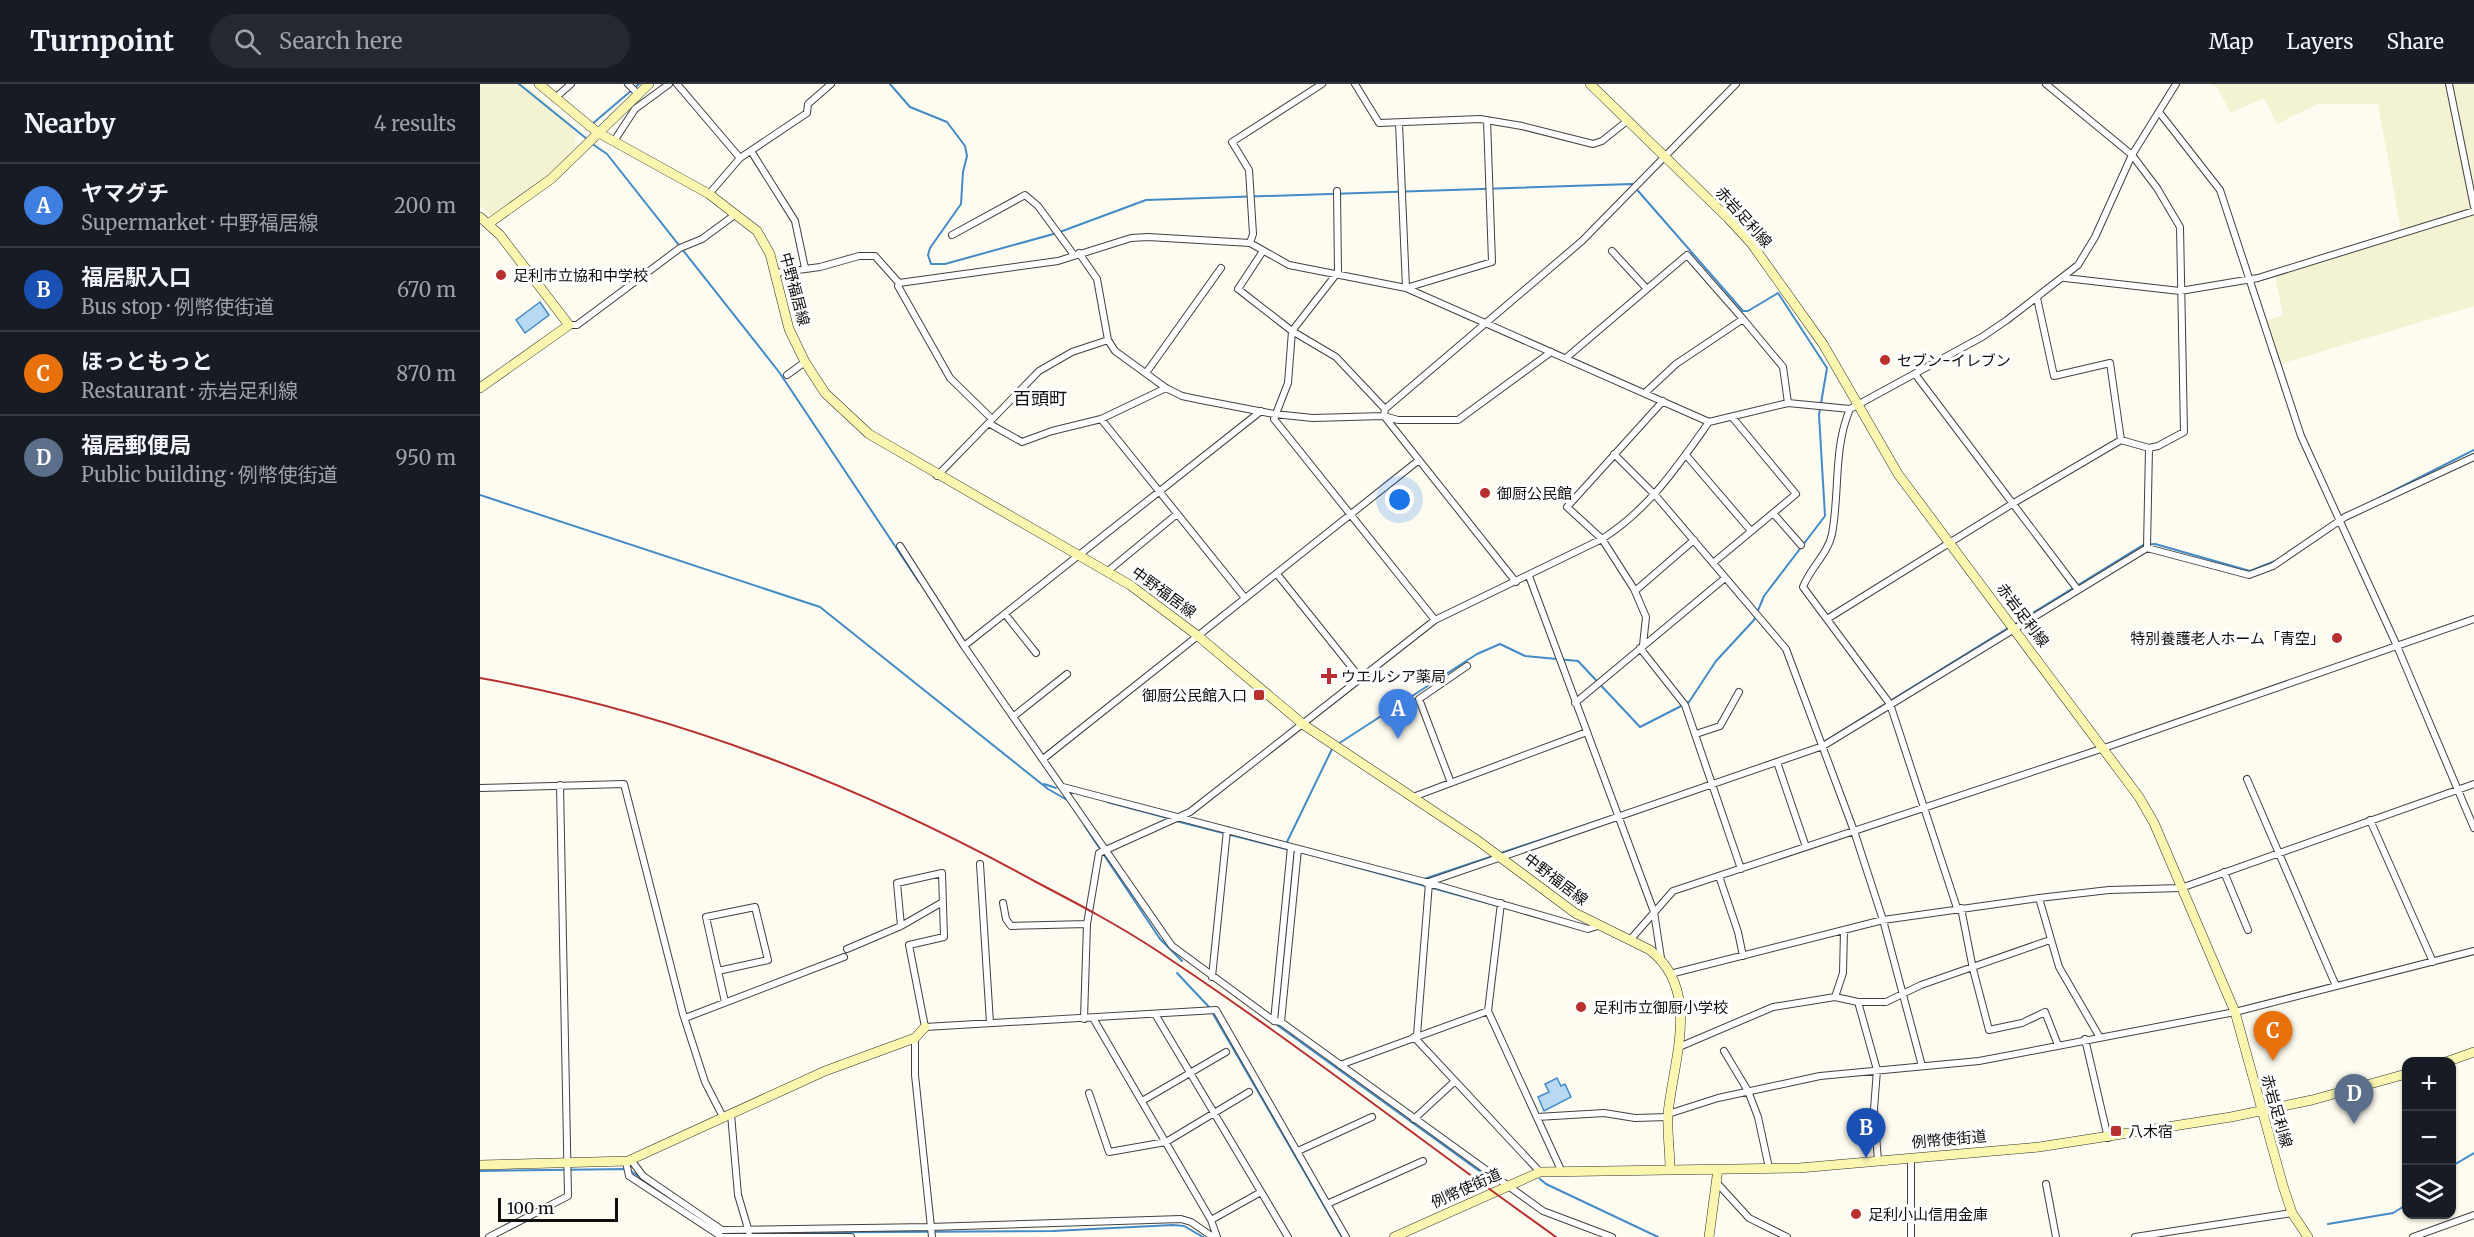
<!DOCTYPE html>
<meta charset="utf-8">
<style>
:root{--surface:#171b24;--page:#242831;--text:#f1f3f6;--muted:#9ea1a6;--line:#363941;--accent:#0f766e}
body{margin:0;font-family:Merriweather,"Noto Sans JP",serif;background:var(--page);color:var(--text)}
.controls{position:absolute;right:18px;bottom:18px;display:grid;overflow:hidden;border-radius:12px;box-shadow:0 2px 4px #0004}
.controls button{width:54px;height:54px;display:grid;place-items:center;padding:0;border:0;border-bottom:2px solid var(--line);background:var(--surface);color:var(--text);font:30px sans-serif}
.scale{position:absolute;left:18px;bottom:15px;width:120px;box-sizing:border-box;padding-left:6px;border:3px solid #0e0e0e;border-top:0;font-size:16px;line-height:21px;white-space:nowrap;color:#0e0e0e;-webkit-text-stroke:4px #fff;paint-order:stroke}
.you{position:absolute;left:920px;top:416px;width:21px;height:21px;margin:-15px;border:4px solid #fff;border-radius:50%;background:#1a73e8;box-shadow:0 0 0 9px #1a73e833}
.badge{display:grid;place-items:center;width:39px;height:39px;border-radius:50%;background:var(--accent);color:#fff;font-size:20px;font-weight:700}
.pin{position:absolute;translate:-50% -50px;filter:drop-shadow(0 2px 3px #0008)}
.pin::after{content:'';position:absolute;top:32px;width:21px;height:18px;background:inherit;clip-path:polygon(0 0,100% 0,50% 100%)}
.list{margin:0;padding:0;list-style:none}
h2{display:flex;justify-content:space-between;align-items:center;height:78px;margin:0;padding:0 24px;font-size:26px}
h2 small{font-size:20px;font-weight:400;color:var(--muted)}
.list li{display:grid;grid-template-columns:39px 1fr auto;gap:18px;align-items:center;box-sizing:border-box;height:84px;padding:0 24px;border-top:2px solid var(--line)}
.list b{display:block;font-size:22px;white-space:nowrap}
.list p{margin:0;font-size:20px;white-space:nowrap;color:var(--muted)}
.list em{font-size:20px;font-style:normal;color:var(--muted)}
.icon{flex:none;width:33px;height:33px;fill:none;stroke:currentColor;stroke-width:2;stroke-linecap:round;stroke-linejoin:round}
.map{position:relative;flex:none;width:1994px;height:1153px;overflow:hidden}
header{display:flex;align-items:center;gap:36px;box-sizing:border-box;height:84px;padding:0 30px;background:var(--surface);border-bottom:2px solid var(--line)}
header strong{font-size:28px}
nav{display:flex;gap:33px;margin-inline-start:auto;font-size:21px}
.search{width:420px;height:54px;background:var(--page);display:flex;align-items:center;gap:15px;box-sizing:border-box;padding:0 21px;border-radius:33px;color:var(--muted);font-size:22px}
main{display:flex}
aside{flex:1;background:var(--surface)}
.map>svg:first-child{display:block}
</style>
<header>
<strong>Turnpoint</strong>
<div class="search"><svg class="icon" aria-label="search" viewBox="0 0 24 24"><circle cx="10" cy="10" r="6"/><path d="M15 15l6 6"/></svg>Search here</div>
<nav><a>Map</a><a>Layers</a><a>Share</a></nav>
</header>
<main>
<aside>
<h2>Nearby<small>4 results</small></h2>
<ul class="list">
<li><span class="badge" style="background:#3f7fe0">A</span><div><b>ヤマグチ</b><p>Supermarket · 中野福居線</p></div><em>200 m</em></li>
<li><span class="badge" style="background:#1a4fb4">B</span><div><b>福居駅入口</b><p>Bus stop · 例幣使街道</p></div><em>670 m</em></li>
<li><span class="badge" style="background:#e8710a">C</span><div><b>ほっともっと</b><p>Restaurant · 赤岩足利線</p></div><em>870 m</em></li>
<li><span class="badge" style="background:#5c6f8a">D</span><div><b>福居郵便局</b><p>Public building · 例幣使街道</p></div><em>950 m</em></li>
</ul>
</aside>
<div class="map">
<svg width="1994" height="1153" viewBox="0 0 1994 1153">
<rect width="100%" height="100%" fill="#fefcf0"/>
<path fill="#f3f2d2" d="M0,0H45L88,37L96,49L94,64L72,89L11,132L0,122Z
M1731,0H1994V222L1800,280L1784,237L1803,231L1795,193L1922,152L1898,20H1838L1797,40L1784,14L1751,29L1736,2Z"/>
<path fill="#b8d9f3" stroke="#438ac6" stroke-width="1.5" d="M60,218L69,231L45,249L36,236Z
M1077,994L1081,1002L1085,1000L1091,1013L1064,1027L1058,1013L1069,1008L1065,1000Z"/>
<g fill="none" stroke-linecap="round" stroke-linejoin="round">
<path stroke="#438ac6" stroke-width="2" d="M39,0L107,55
M410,0L430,23L467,38L485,62L487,72L483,88L481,120L450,164L448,171L451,180H465L577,149L666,116L1152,100L1263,227H1268L1298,209L1347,284L1339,331L1345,432L1284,512L1274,536L1236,577L1209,618L1160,643L1098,577L1045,572L1020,560L997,570L858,660
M111,41L159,0
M111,59L127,70L299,288L439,498
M0,411L340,523L568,705L589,717
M1897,415L1994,366
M1533,541L1663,461L1675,460L1770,487L1795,477
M1342,659L1528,544
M564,700L576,704
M627,718L691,735
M696,737L810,766
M604,741L680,855L702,877
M809,760L807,758L853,663
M814,766L797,941L1016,1099
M1021,769L1135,731
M850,776L1018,822
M944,795L1013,772
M697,889L729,923
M732,928L862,1153
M1972,1082L1994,1069
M0,1087L148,1085L218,1134
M1060,1095L1066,1100L1178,1153
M1848,1140L1913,1129L1926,1121
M246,1149L573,1147L693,1141L704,1142L723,1153"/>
<defs>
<path id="street" d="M148,0L158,10
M197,0L260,74
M875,0L899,39L1000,35L1042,42L1113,60L1122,57L1147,37
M1566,0L1652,71L1677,104L1700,143L1704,348L1678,362L1669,364L1667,464
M1969,0L1994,123
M75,14L91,0
M1679,28L1740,106L1821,352L1917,562L1994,744
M919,39L926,204L1012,178L1007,36
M134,57L155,25L189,0
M271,67L315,137L325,184
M857,107L858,188L812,247L808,299L794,335L955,536
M229,110L260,74L327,29L328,20L351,0
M472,151L545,111L558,122L594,171
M770,159L773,150L769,86L752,58L842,0
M783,167L758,205L812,247L856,273L905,325L904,332L1036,498
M1132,167L1167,205
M599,169L617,195L628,256L635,267L686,304L702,312L721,316L794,330L833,334L904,332L918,336H978L1071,268
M296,189L340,183L379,172H395L419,199L578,177L651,154L668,153L770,159L809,181L926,204L1229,338
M1585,194L1700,207L1778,194L1994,127
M419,199L418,202L470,294L511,334
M1557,214L1574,292L1630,279L1641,356
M89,241H97L200,164L222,155L256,130
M1086,274L1207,171L1263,235
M666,289L741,184
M1435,290L1598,506
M307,291L325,278
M1166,308L1196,280L1263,235L1303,283L1308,319
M905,325L1102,157L1256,0
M1370,325C1353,365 1360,407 1352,450C1348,470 1330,484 1323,503L1410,620L1477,824
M621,335L765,514
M510,340L542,358L572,347L621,335L686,304
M1134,370L1176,412L1306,565L1374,747L1403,836L1442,982
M1206,371L1271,447
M457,392L559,287L592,268L628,256
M1293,429L1321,461
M420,462L484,562L692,862L794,937L801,938L1063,1127L1132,1153
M1233,479L1316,410L1252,333
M628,487L697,430
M797,490L881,595
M1049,492L1174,828L1181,874
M1155,507L1214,456
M525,530L556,569
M1347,535L1532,420L1641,356L1669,364
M1163,561L1166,533L1154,505L1122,455L1087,423L1183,317
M484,562L781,327
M1160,564L1205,621L1261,785
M1095,619L1245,494
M534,632L587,590
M1216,650L1240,642L1259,608
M563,675L939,376
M1297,678L1326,763
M1767,695L1856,902
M971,699L939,615L987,582
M583,703L949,799L1108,845L1118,842
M0,704L144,700L203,930L225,998L243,1033
M933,713L1107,648
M1890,736L1953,878
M500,780L510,939
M1744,788L1768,846
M1239,792L1258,848L1263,872
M946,799L1343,662L1667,464L1769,491L1793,482L1865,433L1994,373
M1559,814L1579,883L1619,952
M461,819L421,842L417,799L462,789L464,853L429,861L445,943L736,926L866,1153
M523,819L526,835L531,842L607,840
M1021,819L1008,927L1081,1086
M1481,824L1493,885L1509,946L1542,939L1565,928L1578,961
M1150,856L1193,807L1624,664L1994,535
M367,865L421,842
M238,887L288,876L275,823L226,833L245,918
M1190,890L1403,836L1559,814L1629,806L1701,804L1994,700
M732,893L747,746
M1355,913L1363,889L1364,846
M1378,918L1397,986L1394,1025L1398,1077
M675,930L808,1153
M205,934L364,873
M613,934L731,1136L737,1153
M604,935L607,840L619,769L710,728L955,536L1122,455C1169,425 1197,383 1229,338L1308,319L1370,325L1502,253L1527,236L1598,181L1615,153L1652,71L1696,0
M794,937L811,763
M801,938L818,765
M937,951L949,799
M934,953L1060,1088
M435,954V991L452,1153
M1605,955L1628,1054
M1199,963L1293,923L1355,913L1378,918H1406L1441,901L1570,856
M1244,967L1268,1007L1278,1033L1289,1084
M860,981L1008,927
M609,1009L629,1068L686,1058L769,1008
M662,1017L746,968
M251,1030L258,1111L269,1148
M1188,1030L1238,1014L1340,992L1499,977L1755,928L1994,867
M1057,1033L1124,1029L1155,1034L1188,1033
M934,1035L975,997
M818,1067L892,1033
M1431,1074V1153
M151,1076L163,1092L242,1146L449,1143L701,1135L711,1138L733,1153
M146,1078L149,1092L242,1153H371
M1237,1099L1269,1134L1307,1153
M1566,1100L1576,1153
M847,1120L943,1077
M731,1136L781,1108
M9,1153L88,1112L80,701
M1655,1153L1812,1129
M1933,1153L1994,1131"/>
<path id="secondary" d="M59,0L117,48L229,110L277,147L290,170L309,245L325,278L345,309L389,350L650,501L718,552L824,641L997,756L1095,829L1170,866C1222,907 1193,976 1188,1030C1187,1048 1190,1067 1190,1085
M1110,0L1248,134L1271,159L1343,260L1418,390L1659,713L1674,739L1755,928L1803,1102L1812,1129L1828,1153
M0,133L20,151L89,241L0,304
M8,140L71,95L169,0
M1966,978L1994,968
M0,1081L148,1077L345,987L435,954L445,943
M914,1153L1060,1088L1319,1084L1559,1063L1751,1033L1832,1016L1926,990
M1229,1153L1238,1085"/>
</defs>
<use href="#street" stroke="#414141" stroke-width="8"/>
<use href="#secondary" stroke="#303030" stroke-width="10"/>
<use href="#street" stroke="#fff" stroke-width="6"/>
<use href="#secondary" stroke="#faf6af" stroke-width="9"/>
<path stroke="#b72f2e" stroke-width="2" d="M0,594C196,629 384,703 558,799C598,820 638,841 676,866C813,956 942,1058 1076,1153"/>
</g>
<g fill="#b72f2e" stroke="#fff" stroke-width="2">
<circle cx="21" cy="191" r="6"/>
<circle cx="1405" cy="276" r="6"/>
<circle cx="1005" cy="409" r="6"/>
<circle cx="1857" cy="554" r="6"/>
<path d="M846 583h6v6h6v6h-6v6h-6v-6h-6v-6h6z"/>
<rect x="773" y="605" width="12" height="12" rx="3"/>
<circle cx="1101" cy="923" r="6"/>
<rect x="1630" y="1041" width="12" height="12" rx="3"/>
<circle cx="1376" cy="1130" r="6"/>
</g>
<g text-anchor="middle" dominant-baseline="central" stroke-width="6" stroke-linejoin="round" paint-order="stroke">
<g font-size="15" fill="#0e0e0e" stroke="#fff">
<text transform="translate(1264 133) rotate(48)">赤岩足利線</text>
<text transform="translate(315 205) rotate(75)">中野福居線</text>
<text transform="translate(684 508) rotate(36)">中野福居線</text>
<text transform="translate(1543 531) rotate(53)">赤岩足利線</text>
<text transform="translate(1076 795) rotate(37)">中野福居線</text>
<text transform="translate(1797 1027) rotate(74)">赤岩足利線</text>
<text transform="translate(1469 1055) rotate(-5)">例幣使街道</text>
<text transform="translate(986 1104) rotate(-24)">例幣使街道</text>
</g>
<g font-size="15" fill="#0e0e0e" stroke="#fff" text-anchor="start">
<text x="33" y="191">足利市立協和中学校</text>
<text x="1417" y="276">セブン-イレブン</text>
<text x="1017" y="409">御厨公民館</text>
<text x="1845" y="554" text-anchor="end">特別養護老人ホーム「青空」</text>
<text x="861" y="592">ウエルシア薬局</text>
<text x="767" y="611" text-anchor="end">御厨公民館入口</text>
<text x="1113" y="923">足利市立御厨小学校</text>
<text x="1648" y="1047">八木宿</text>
<text x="1388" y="1130">足利小山信用金庫</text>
</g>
<g font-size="18" fill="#0e0e0e" stroke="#fff">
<text x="560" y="314">百頭町</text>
</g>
</g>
</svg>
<div class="controls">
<button>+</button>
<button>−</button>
<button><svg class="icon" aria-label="layers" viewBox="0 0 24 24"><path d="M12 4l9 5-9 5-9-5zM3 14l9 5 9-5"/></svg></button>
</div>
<div class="scale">100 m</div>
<div class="you"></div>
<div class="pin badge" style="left:918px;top:655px;background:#3f7fe0">A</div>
<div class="pin badge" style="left:1386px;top:1074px;background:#1a4fb4">B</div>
<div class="pin badge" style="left:1793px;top:977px;background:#e8710a">C</div>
<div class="pin badge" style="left:1874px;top:1040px;background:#5c6f8a">D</div>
</div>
</main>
